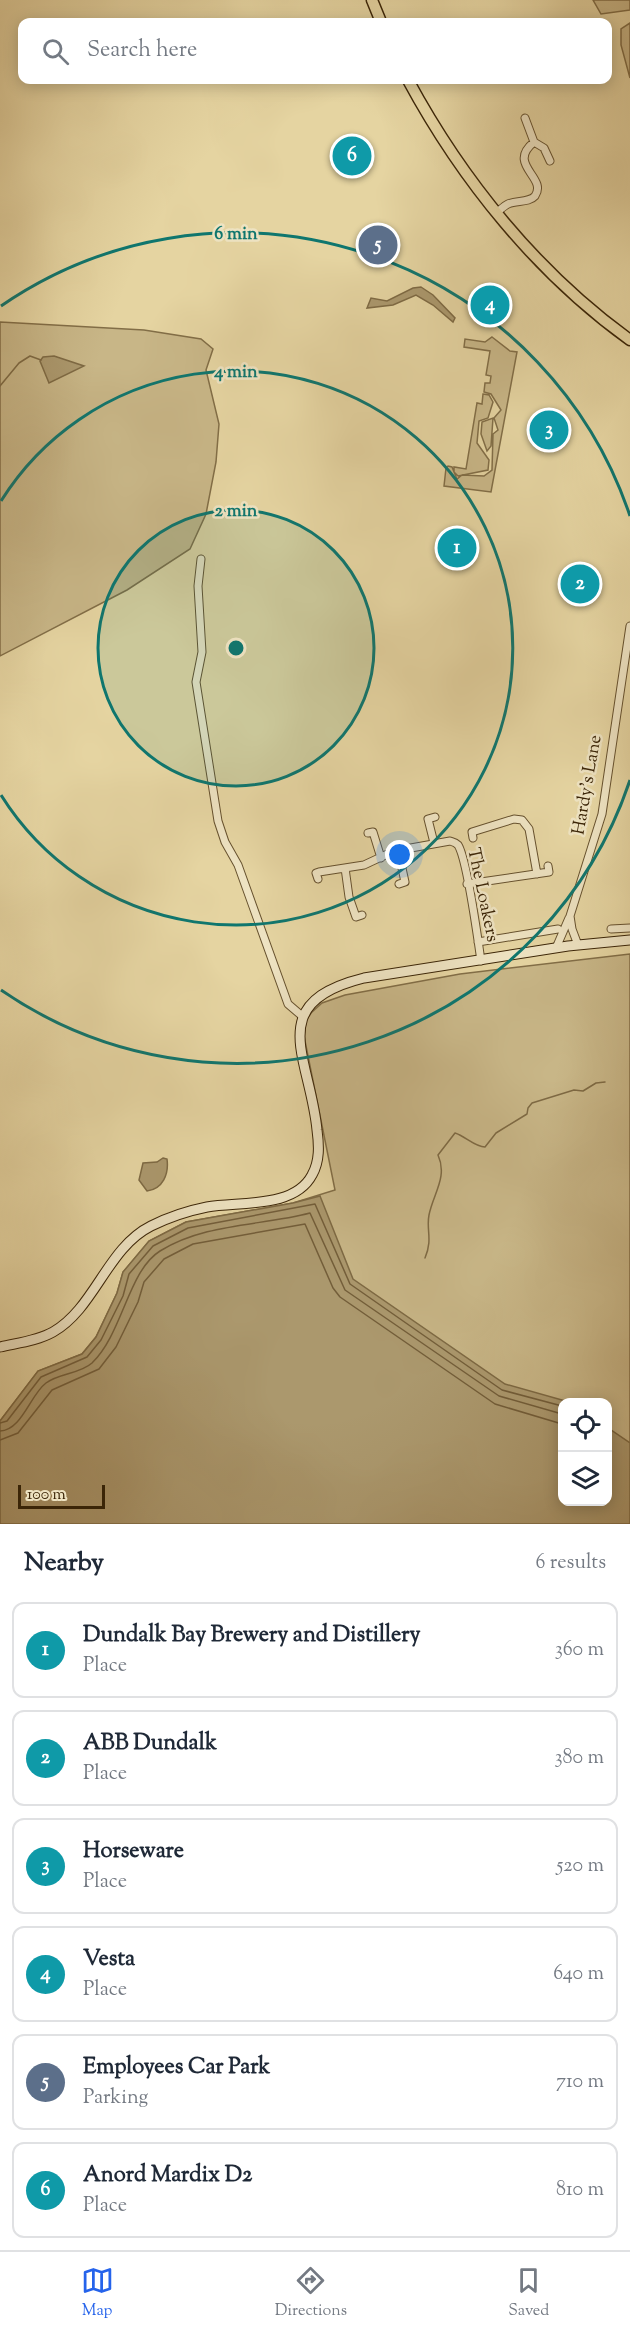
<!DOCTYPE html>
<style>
:root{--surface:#fff;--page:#f2f2f3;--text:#1f2937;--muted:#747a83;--line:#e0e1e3;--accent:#2563eb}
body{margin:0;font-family:"Sorts Mill Goudy",serif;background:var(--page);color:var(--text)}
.controls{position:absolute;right:18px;bottom:18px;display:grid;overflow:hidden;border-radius:12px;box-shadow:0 3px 15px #0003}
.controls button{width:54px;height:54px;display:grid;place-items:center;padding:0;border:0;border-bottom:2px solid var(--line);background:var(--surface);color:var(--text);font:30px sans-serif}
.scale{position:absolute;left:18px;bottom:15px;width:87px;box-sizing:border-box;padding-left:6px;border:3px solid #3b2507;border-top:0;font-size:16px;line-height:21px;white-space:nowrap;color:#3b2507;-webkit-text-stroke:4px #eee3c2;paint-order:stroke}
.you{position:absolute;left:400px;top:855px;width:21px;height:21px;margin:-15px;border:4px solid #fff;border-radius:50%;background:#1a73e8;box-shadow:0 0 0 9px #1a73e833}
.badge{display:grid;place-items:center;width:39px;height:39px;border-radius:50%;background:var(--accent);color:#fff;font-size:20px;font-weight:700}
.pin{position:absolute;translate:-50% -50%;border:3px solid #fff;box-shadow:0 2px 6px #0006}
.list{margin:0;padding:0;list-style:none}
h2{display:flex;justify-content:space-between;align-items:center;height:78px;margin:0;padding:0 24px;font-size:26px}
h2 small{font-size:20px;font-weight:400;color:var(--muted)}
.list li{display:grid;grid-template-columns:39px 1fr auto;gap:18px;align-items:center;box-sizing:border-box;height:96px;margin:0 12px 12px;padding:0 12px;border:2px solid var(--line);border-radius:12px}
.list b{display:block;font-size:22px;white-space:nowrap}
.list p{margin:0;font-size:20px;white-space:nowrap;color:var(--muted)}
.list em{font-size:20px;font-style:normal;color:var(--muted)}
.icon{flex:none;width:33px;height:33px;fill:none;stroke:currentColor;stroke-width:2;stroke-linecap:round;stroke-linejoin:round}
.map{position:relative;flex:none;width:630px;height:1524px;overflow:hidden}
.search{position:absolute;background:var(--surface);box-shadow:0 3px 15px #0003;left:18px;right:18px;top:18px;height:66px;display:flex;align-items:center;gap:15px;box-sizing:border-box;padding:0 21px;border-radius:12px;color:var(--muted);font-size:22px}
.sheet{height:726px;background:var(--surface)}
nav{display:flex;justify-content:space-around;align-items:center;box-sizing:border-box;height:84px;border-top:2px solid var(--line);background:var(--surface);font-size:16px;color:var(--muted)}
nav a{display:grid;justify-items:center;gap:3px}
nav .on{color:var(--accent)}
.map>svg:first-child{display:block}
</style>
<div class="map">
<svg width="630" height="1524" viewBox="0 0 630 1524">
<rect width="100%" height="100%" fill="#e5d4a1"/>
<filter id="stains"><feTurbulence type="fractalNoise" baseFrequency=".00333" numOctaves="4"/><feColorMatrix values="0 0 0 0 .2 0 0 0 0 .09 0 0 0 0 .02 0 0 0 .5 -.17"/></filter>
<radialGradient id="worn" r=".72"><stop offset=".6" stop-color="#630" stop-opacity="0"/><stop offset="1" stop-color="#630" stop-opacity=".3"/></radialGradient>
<path fill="#c8b687" stroke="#826e47" stroke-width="1.5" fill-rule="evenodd" d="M593,0H630V10L601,14Z
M630,23V78L621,45V29Z
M0,322L144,330L201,339L213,349L206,370L219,424L216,462L206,514L190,549L127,590L0,656Z
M492,337L510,351L517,352L491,492L444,486L446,468L448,466L452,467L457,479L462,475L484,476L492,470L493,434L498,430L494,418L501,410L491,394L484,392L485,383H490L491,376L486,375L490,351L464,347L465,339L485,342Z
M483,394L489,395L493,402L488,418L479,421L477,443L489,460L488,470L458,476L454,472V467L466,469L477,403L482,404Z
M493,418L491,446L487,451L481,434L482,422Z
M630,954V1524H0V1421L38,1371L82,1354L96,1337L117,1293L123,1272L149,1241L186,1222L293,1203L335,1190L304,1036L306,1021L311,1013L322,1003L345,995L460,974ZM562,1402H608V1502H562Z"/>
<path fill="#ab986d" stroke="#7e6a44" stroke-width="1.5" d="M421,287L433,295L455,318L453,322L433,305L416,295L393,305L367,308L371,298L387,301L413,288Z
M54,356L84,366L49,383L40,361L43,357Z
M163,1158L167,1159C169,1174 163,1189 147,1191L139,1180L143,1163L157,1162Z
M320,1196L353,1279L505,1384L569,1402H562V1502H608V1428L630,1443V1524H0V1421L38,1371L82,1354L96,1337L117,1293L123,1272L149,1241L186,1222L293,1203Z"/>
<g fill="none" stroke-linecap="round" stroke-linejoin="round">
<path stroke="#735e3a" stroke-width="1.5" d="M0,1423L7,1421L41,1377L87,1357L101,1340L123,1296L129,1274L153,1246L188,1228L315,1204L350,1284L502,1390L562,1406
M0,1431C22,1430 30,1395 46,1383C59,1373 80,1374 92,1363C123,1333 128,1271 160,1251C205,1223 261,1226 310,1213L345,1290L499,1396L562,1414
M0,1440L18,1433L52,1390L99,1369L116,1347L138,1302L144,1282L164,1259L193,1244L305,1224L333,1288L340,1297L495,1404L562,1424"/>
<path stroke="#7e6a44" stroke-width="1.5" d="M0,386L19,363L30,356L41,360
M425,1258C433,1239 426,1230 429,1215C433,1194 448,1177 438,1155L455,1133C465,1136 475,1147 485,1147L496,1133L527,1114L528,1108L532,1103L574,1090L583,1091L596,1083L605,1082"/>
<defs>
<path id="minor" d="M525,118L534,142L544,148L550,161
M496,213C500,210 504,206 508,204C516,200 529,203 535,196C548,177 506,165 534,142
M201,559L198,586L202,652L196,682L218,821L225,842L238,865L288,1004L302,1016
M368,833L373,832L381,858
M473,838L472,832L514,819L522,820L529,829L537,874
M434,843L428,819L435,817
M398,850L405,882L399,884
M345,868L349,897L356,917L362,915
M318,879L316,873L319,872L364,865L394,851L450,841C453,842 455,842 458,845C467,859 478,940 481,961
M467,884L549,872L548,866
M611,929L630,928
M478,942L558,929
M578,945L572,929L570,916L602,814L630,626
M556,948L569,918"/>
<path id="secondary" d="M0,1347C17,1343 37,1341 53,1332C95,1308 107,1248 151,1226C169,1217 187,1211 207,1207C239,1201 294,1209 312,1175C320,1161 319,1145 317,1130C310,1057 263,1003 364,978L568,946L630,940"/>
<path id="primary" d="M372,0L381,22
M408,80C462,180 537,273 630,340"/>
</defs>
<use href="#minor" stroke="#66512e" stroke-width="9"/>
<use href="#secondary" stroke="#3b2507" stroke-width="11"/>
<use href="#primary" stroke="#3b2507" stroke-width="13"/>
<use href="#minor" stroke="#eee3c2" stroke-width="7"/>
<use href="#secondary" stroke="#eee3c2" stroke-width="9"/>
<use href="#primary" stroke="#e5d4a1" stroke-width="10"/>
</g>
<circle cx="236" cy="648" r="138" fill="#0f766e" fill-opacity=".12"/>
<g fill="none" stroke="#0f766e" stroke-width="3">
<circle cx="236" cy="648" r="138"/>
<path d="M1 501A277 277 0 1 1 1 795"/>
<path d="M630 780A415 415 0 0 1 1 990M1 306A415 415 0 0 1 630 516"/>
</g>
<g text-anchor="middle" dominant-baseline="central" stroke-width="5" stroke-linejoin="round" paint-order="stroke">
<g font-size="18" fill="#3b2507" stroke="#eee3c2">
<text transform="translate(588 785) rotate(-80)">Hardy's Lane</text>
<text transform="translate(482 895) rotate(78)">The Loakers</text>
</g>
</g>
<circle cx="236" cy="648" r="9" fill="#0f766e" stroke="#eee3c2" stroke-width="3"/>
<g font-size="18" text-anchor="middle" font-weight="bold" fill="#0f766e" stroke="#eee3c2" stroke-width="5" stroke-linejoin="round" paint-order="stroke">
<text x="236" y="239">6 min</text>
<text x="236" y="377">4 min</text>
<text x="236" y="516">2 min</text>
</g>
<rect width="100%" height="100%" filter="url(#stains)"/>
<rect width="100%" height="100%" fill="url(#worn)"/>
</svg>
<div class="controls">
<button><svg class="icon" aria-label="locate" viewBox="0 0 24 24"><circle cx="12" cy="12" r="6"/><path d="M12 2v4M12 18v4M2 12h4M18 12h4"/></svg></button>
<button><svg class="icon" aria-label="layers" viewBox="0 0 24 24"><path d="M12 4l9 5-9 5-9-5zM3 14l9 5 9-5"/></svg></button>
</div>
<div class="scale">100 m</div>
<div class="you"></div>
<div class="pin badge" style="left:457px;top:548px;background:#0f9aa8">1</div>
<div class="pin badge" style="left:580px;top:584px;background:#0f9aa8">2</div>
<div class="pin badge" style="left:549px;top:430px;background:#0f9aa8">3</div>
<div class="pin badge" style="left:490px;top:305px;background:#0f9aa8">4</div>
<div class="pin badge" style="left:378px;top:245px;background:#5c6f8a">5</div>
<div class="pin badge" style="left:352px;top:156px;background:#0f9aa8">6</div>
<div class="search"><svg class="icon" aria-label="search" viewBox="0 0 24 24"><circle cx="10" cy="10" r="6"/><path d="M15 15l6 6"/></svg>Search here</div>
</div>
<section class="sheet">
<h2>Nearby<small>6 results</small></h2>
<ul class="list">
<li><span class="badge" style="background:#0f9aa8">1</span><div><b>Dundalk Bay Brewery and Distillery</b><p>Place</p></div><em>360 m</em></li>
<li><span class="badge" style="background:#0f9aa8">2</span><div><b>ABB Dundalk</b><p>Place</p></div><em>380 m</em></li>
<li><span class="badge" style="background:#0f9aa8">3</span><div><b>Horseware</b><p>Place</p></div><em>520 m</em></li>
<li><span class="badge" style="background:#0f9aa8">4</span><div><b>Vesta</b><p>Place</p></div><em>640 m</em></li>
<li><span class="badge" style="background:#5c6f8a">5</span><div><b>Employees Car Park</b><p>Parking</p></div><em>710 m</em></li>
<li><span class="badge" style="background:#0f9aa8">6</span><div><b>Anord Mardix D2</b><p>Place</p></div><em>810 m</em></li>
</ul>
</section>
<nav>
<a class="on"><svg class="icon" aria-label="map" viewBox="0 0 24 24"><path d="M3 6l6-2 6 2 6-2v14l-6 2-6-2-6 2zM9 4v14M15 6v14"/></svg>Map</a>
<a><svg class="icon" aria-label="directions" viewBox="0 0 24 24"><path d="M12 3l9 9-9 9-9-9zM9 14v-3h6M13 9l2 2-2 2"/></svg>Directions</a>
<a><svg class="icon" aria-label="saved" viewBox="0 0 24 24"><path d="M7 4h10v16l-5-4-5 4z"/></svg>Saved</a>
</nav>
